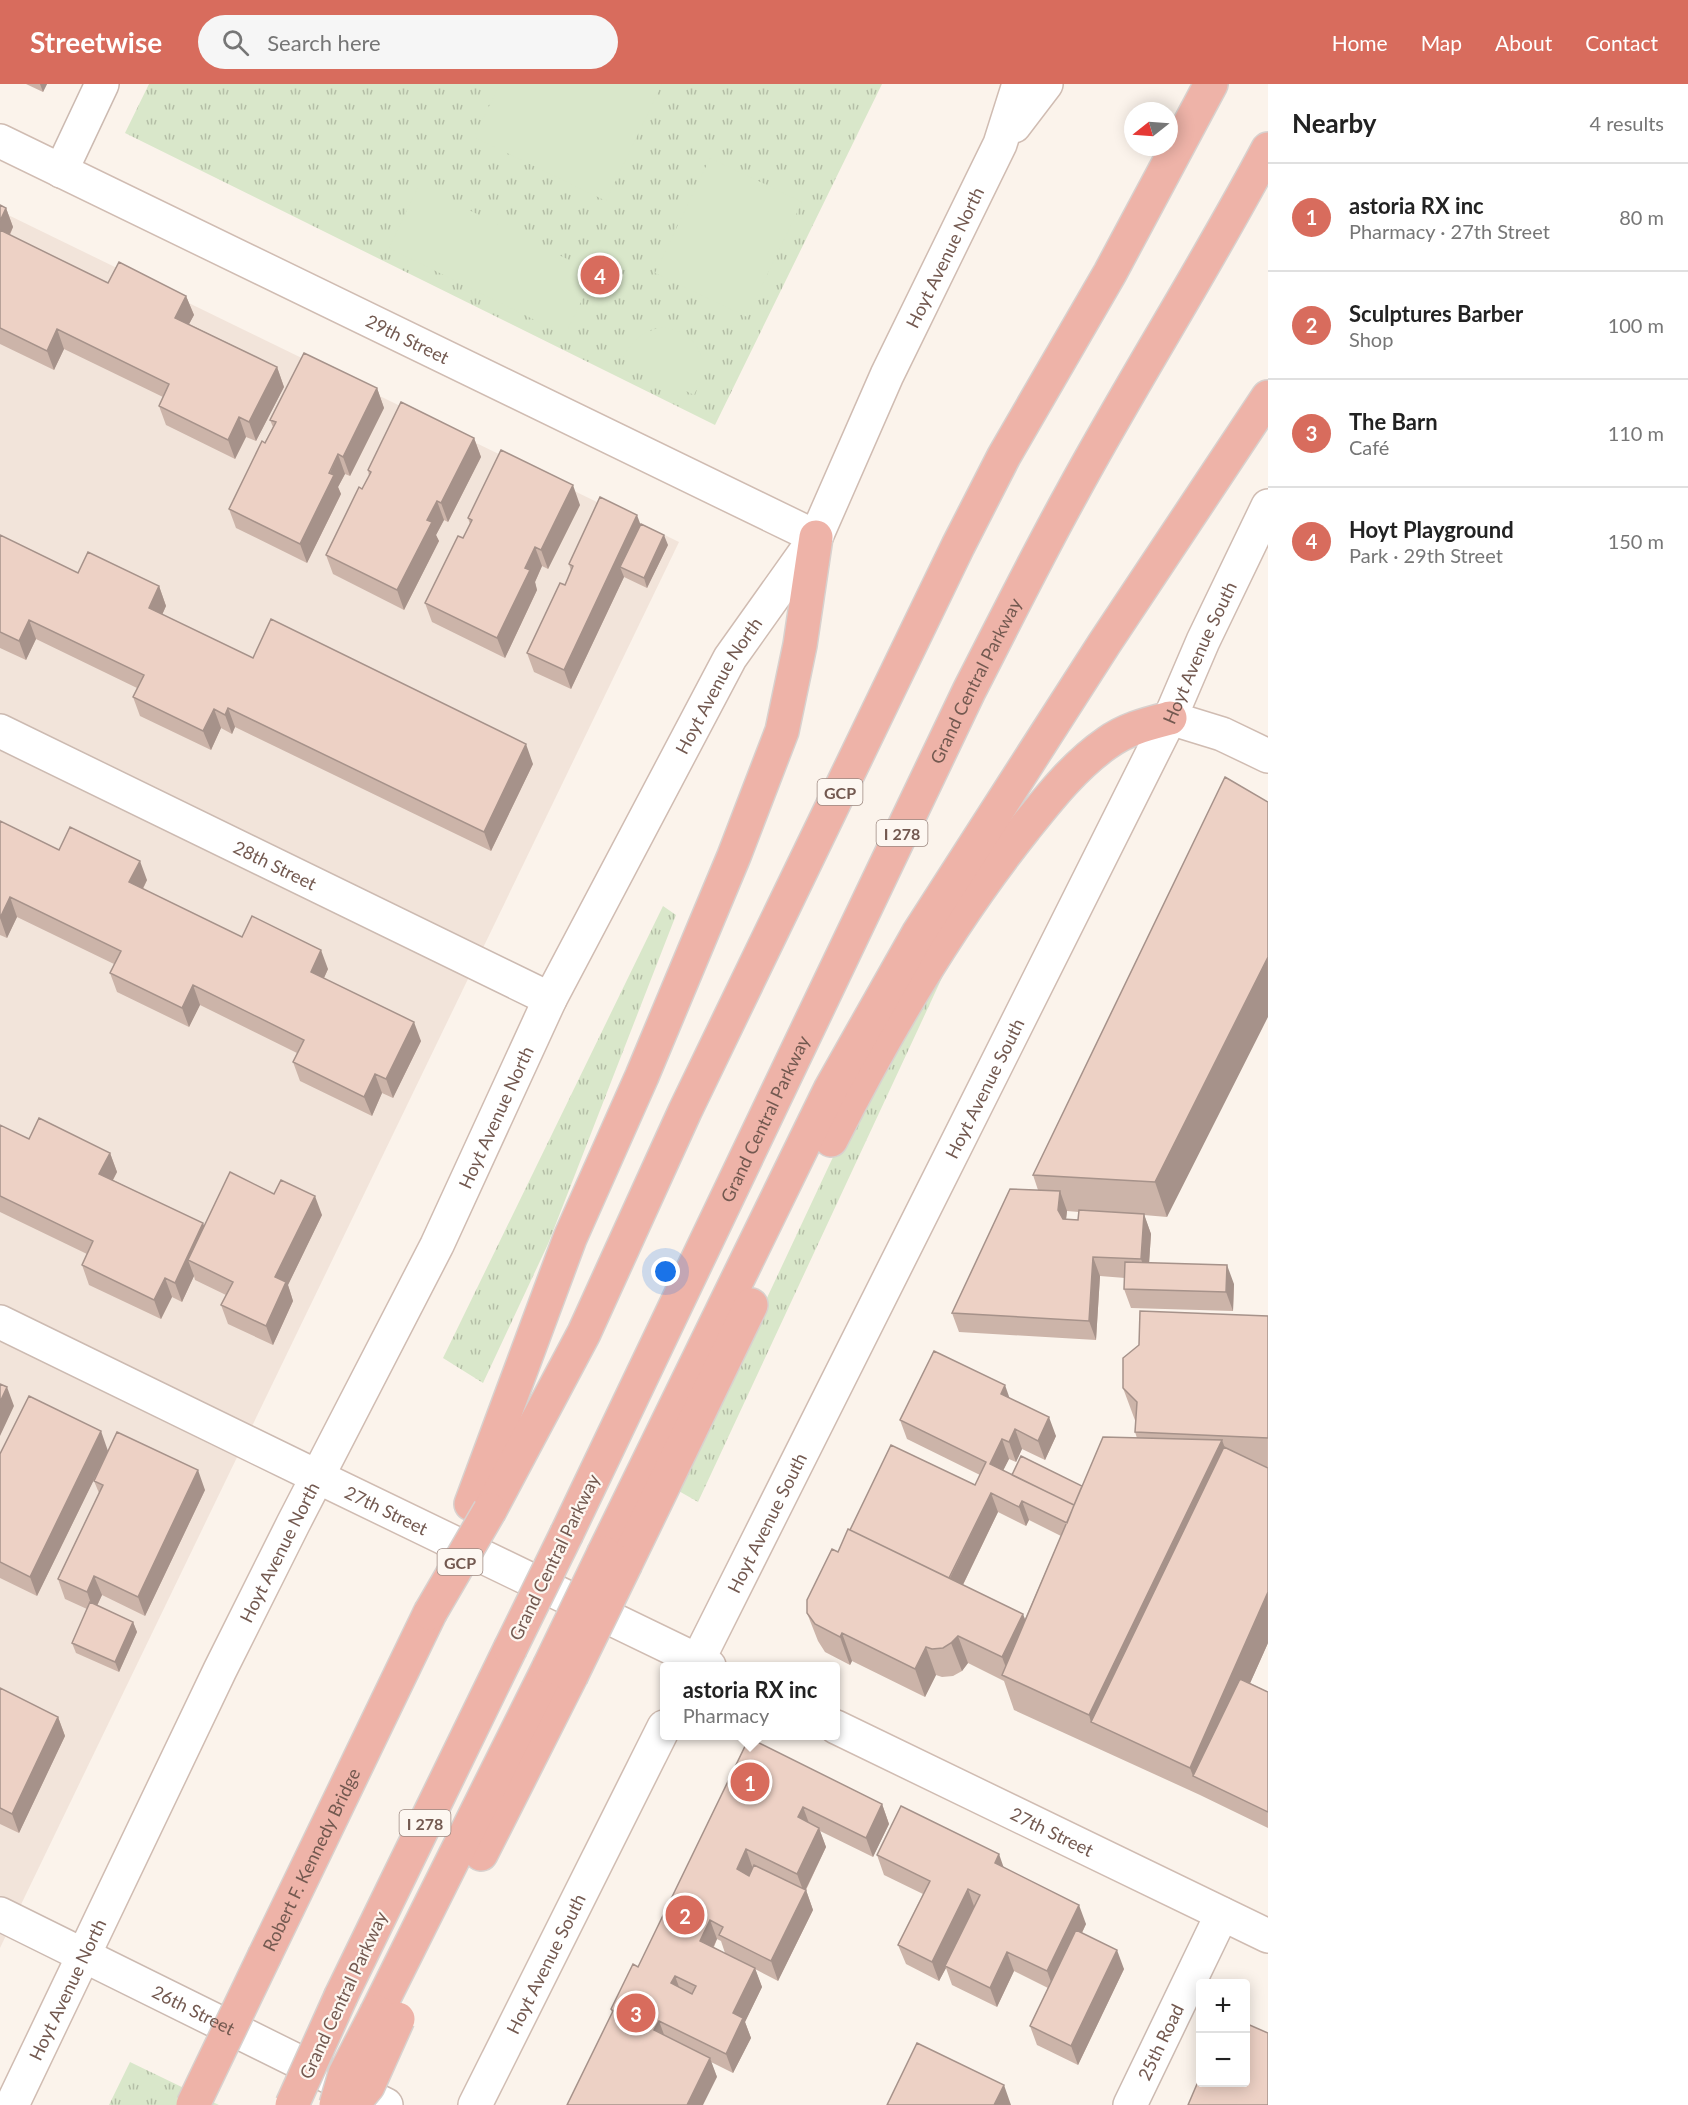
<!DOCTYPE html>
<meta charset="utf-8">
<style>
:root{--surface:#fff;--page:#f6f6f6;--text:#222;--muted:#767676;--line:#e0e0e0;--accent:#d86c5d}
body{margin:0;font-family:Lato,sans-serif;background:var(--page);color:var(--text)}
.controls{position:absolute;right:18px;bottom:18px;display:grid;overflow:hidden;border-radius:6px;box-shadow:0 3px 15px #0003}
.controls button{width:54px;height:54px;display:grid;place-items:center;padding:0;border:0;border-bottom:2px solid var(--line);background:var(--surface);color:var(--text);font:30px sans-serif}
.compass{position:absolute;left:1124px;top:18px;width:54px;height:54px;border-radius:50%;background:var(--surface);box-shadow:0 3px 15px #0003;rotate:253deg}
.you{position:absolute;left:666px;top:1188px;width:21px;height:21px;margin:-15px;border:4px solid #fff;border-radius:50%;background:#1a73e8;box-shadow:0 0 0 9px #1a73e833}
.badge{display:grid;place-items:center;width:39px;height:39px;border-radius:50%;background:var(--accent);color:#fff;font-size:20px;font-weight:700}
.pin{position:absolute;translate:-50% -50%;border:3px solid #fff;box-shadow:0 2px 6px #0006}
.popup{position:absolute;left:660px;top:1578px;width:180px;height:78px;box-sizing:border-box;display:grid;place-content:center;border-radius:6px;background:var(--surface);filter:drop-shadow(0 2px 4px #0005);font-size:20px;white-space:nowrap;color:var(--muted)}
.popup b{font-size:22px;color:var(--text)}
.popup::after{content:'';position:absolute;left:50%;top:100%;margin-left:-12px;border:12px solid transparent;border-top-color:var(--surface)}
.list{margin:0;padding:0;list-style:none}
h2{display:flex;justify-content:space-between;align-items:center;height:78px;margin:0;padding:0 24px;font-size:26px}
h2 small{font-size:20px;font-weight:400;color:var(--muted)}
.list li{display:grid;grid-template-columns:39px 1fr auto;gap:18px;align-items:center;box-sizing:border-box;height:108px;padding:0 24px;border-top:2px solid var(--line)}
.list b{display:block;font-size:22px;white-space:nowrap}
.list p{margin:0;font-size:20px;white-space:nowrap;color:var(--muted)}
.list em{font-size:20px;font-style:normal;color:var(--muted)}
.icon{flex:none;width:33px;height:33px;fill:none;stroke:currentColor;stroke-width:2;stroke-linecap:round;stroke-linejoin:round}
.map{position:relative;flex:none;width:1268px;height:2021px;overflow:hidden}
header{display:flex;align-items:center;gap:36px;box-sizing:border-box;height:84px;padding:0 30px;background:var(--accent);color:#fff}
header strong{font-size:28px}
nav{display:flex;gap:33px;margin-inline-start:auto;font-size:21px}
.search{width:420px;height:54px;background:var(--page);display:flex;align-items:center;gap:15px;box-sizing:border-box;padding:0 21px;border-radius:33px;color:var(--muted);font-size:22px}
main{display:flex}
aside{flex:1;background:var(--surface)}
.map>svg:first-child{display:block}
</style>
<header>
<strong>Streetwise</strong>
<div class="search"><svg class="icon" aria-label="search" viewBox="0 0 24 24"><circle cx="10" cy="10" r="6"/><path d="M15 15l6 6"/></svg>Search here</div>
<nav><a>Home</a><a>Map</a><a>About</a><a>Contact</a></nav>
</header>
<main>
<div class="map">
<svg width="1268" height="2021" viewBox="0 0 1268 2021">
<defs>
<pattern id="grass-tufts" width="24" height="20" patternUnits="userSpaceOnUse" patternTransform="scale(1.5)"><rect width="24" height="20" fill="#d9e7ca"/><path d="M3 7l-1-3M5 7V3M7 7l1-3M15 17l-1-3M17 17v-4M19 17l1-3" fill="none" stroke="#b4bea6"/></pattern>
</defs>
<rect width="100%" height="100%" fill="#fbf3eb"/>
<path fill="#f2e4da" d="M0,127L679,458L0,1864Z"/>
<path fill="url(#grass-tufts)" d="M149,0H882L715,341L125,49Z
M663,822L676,831L548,1160L483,1299L443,1274Z
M954,868L698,1418L677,1406L856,1024Z
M130,1978L219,2021H109Z"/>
<path fill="#d9e7ca" d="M500,0H662L606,117L474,53Z
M710,74L802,118L747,233L655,189Z
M419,101L595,189L565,251L389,164Z
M662,243L681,248L695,259L703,276V292L694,311L622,275C633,256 640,249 662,243Z"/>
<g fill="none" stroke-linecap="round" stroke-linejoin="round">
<defs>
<g id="street">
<path d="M61,87L102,0"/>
<path id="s1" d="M0,647L550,915"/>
<path d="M0,1238L318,1393"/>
<path id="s2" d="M0,1830L386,2021"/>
<path id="s3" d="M1130,2021L1222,1830"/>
</g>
<g id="secondary">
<path d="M1014,42L1046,0"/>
<path id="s4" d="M0,57L816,453"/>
<path d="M1170,634L1222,650L1268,672"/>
<path id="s5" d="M318,1393L709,1582"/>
<path id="s6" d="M695,1582L1170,634L1203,557L1268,422"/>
<path id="s7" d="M836,1643L1268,1852"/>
<path id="s8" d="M12,2021L220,1586L293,1440L437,1161L550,915L730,574L816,453L887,291L1000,60L1019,0"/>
<path id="s9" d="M475,2021L664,1643"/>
</g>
<g id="highway">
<path d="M831,1056C885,949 950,838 1025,744C1049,714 1075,681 1107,659C1126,645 1147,640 1170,634"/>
<path d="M471,1420L570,1154L642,992L734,772L782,647L800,561L816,453"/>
<path d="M490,1426L584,1249L685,1027L958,462L1004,372L1110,189L1211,0"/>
<path id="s10" d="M567,1449L969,607C1003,541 1036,474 1072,409C1135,293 1206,182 1268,65"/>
<path d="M604,1469L831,1004L918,850L1104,560L1268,313"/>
<path d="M626,1479L751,1221"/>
<path d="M481,1770L571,1592"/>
<path id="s11" d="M265,1871L430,1529"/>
<path d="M341,1912L510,1565"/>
<path d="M377,1928L549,1583"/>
</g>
</defs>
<use href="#street" stroke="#ccbab1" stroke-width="36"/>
<use href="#secondary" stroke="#d0bcb2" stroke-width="36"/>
<use href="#highway" stroke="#d8d1ce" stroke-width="36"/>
<use href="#street" stroke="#fff" stroke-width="33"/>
<use href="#secondary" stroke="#fff" stroke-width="33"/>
<use href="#highway" stroke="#eeb3a8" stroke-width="33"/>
<defs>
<path id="highway-bridge" d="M430,1529L490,1426
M510,1565L567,1449
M549,1583L604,1469
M571,1592L626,1479
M193,2021L265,1871
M292,2021L341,1912
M336,2021L345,1990L377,1928
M352,2021L368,2002L398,1935"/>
</defs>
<use href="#highway-bridge" stroke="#d8d1ce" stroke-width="36" stroke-linecap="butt"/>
<use href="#highway-bridge" stroke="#eeb3a8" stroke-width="33"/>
</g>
<path fill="#ccb4a9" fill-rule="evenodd" d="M26,0H47L43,8Z
M0,121L6,124L13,143L10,151L108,199L186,212L194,231L189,240L277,283L284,303L256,357L246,353L235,375L166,341L159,322L163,313L64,265L54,286L0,260Z
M377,304L384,324L350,392L345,390L338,403L341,410L307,479L236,444L229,425L273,343L270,336Z
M474,354L481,373L448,438L444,436L436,451L439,457L404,526L333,490L326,471L369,392L368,386Z
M580,421L548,485L542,482L535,498L537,506L505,574L432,538L425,519L463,454L470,440L468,434Z
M641,440L668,461L647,504L624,493L571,605L534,588L527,569L565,501L571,487L569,480Z
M0,451L78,489L159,502L166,522L162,531L253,574L533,680L491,767L235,643L232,650L221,644L211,666L140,632L133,613L137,604L36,555L26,576L0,564Z
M1268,718L1167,1133L1144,1131L1151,1150L1149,1179L1234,1200L1233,1227L1131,1224L1124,1205L1125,1194L1100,1192L1096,1256L959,1248L952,1229L1038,1106L1033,1091ZM1067,1127L1079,1128L1078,1136L1066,1135Z
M0,737L59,766L147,796L143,805L242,853L328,885L324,894L421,957L393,1014L382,1009L372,1032L300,997L293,978L297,969L200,921L189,943L117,908L110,889L114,880L17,833L7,854L0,851Z
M0,1041L29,1055L110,1069L117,1088L113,1096L204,1142L274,1110L322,1131L288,1201L293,1217L273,1261L228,1240L221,1221L226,1211L195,1196L194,1192L182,1218L172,1213L161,1235L89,1201L82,1181L87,1170L0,1128Z
M1268,1232V1559L1250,1599L1268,1608V1744L1200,1711L1014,1626L1004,1597L968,1579L962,1587L953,1592L942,1593L936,1591L925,1613L852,1577L850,1581L825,1568L818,1557L807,1529L850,1446L975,1401L980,1391L907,1355L900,1336L1010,1314L1056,1352L1045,1376L1022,1365L1016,1378L1009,1375L1003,1386L1012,1391L1082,1402L1137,1354L1135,1348L1136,1339L1123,1304ZM998,1428L1026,1442L1029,1436L1061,1452L1025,1535L963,1501Z
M108,1367L37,1512L0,1494V1370Z
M94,1397L205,1406L145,1532L102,1511L97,1522L133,1538L137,1548L119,1588L76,1569L72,1559L87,1525L65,1515L58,1495L99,1409Z
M0,1604L58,1633L65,1652L19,1749L0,1740Z
M749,1654L882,1720L889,1740L873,1773L820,1747L826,1763L806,1806L813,1826L778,1897L755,1885L762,1903L745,1938L751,1954L733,1989L711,1978L717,1993L612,1929L611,1925L638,1883ZM717,1855L721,1857L725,1869L714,1863Z
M877,1771L1004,1784L1086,1840L1082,1849L1124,1885L1078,1981L1037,1961L1030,1942L1048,1904L1014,1887L997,1923L952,1901L946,1884L939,1897L906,1880L898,1861L923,1810L884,1791Z"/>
<path fill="#a6928a" d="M40,0H47L43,8Z
M6,124L13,143L3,164L0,155V137Z
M186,212L194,231L182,253L175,234Z
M57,245L64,265L54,286L47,267Z
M277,283L284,303L256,357L249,338Z
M377,304L384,324L350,392L343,373Z
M239,333L246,353L235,375L228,356Z
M474,354L481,373L448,438L441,419Z
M338,370L345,390L338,403L341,410L307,479L300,460Z
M573,401L580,421L548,485L541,466Z
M437,417L444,436L436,451L439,457L404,526L397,506L427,436Z
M637,431L644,450L620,483L624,493L571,605L564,586Z
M664,451L668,461L647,504L644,494Z
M535,463L542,482L535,498L537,506L505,574L497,554L525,484Z
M159,502L166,522L156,544L149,524Z
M29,536L36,555L26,576L19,557Z
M228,624L235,643L232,650L225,631Z
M214,625L221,644L211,666L203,647Z
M526,660L533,680L491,767L484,748Z
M140,777L147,796L136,818L129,798Z
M10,813L17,833L7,854L0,834Z
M321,866L328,885L318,907L311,888Z
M1268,873V933L1167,1133L1155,1098Z
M193,901L200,921L189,943L182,924Z
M414,938L421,957L393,1014L386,995Z
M375,990L382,1009L372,1032L364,1013Z
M110,1069L117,1088L106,1109L99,1090Z
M1060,1107L1067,1127L1065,1145L1058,1126Z
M315,1112L322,1131L288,1201L293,1217L273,1261L266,1242L275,1193Z
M1144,1130L1151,1150L1148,1195L1141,1175Z
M203,1139L210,1158L188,1176L194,1192L182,1218L175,1199Z
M1093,1173L1100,1192L1096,1256L1089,1237Z
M1227,1181L1234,1200L1233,1227L1226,1208Z
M165,1194L172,1213L161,1235L154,1216Z
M1005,1301L1012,1321L1001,1310Z
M7,1303L14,1322L0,1352V1318Z
M1049,1333L1056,1352L1045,1376L1038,1357Z
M1015,1345L1022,1365L1016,1378L1009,1358Z
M101,1347L108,1367L37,1512L30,1493Z
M1002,1355L1009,1375L997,1399L990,1380Z
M1222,1356L1235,1391L1091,1638L1089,1631Z
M198,1386L205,1406L145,1532L138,1513Z
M991,1409L998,1428L955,1517L948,1498Z
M1022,1417L1029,1436L1026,1442L1019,1423Z
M94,1492L102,1511L94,1528L87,1508Z
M1268,1508V1559L1206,1698L1193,1692L1190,1684Z
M1023,1530L1034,1558L1010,1594L1002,1573Z
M133,1538L137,1548L119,1588L115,1578Z
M842,1549L852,1577L850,1581L840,1553Z
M958,1552L968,1579L962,1587L951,1559Z
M926,1563L936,1591L925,1613L915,1585Z
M58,1633L65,1652L19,1749L12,1730Z
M882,1720L889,1740L873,1773L866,1754Z
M803,1723L810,1742L798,1733Z
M819,1744L826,1763L804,1809L797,1790Z
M746,1765L753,1785L744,1805L737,1785Z
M999,1770L1006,1790L995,1779Z
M968,1805L975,1825L945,1882L946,1884L939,1897L932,1878Z
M806,1806L813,1826L778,1897L771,1877Z
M1079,1821L1086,1840L1054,1906L1047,1887Z
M710,1836L717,1855L707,1876L700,1857Z
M1117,1866L1124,1885L1078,1981L1071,1962Z
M1007,1868L1014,1887L997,1923L990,1904Z
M755,1884L762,1903L745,1938L751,1954L733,1989L726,1970L733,1929Z
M675,1892L682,1911L671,1899Z
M659,1937L666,1956L654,1946Z
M710,1974L717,1993L703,2021H687Z
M1004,2001L1011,2021H994Z"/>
<path fill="#edd1c5" stroke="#a6928a" stroke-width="1.5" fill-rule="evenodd" d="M0,121L6,124L0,137Z
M0,146L108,199L119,178L186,212L175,234L277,283L249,338L239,333L228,356L159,322L169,300L57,245L47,267L0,244Z
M304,269L377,304L343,373L338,370L329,389L334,391L300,460L229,425L262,357L265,359L276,338L270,336Z
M401,318L474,354L441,419L437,417L427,436L432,438L397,506L326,471L359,403L362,405L371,388L368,386Z
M501,366L573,401L541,466L535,463L525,484L530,486L497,554L425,519L458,452L463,454L472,436L468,434Z
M600,413L637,431L564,586L527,569L560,499L565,501L573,482L569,480Z
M641,440L664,451L644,494L620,483Z
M0,451L78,489L88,468L159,502L149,524L253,574L271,535L526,660L484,748L228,624L225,631L214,625L203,647L133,613L144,591L29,536L19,557L0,548Z
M1225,693L1268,718V873L1155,1098L1033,1091Z
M0,737L59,766L70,743L140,777L129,798L242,853L252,832L321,866L311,888L414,938L386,995L375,990L364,1013L293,978L304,956L193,901L182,924L110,889L121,867L10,813L0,834Z
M39,1034L110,1069L99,1090L203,1139L175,1199L165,1194L154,1216L82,1181L93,1157L0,1112V1041L29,1055Z
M230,1088L274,1110L281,1096L315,1112L275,1193L286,1198L266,1242L221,1221L233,1198L188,1176Z
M1010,1105L1060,1107L1058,1126L1063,1135L1078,1136L1079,1126L1144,1130L1141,1175L1093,1173L1089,1237L952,1229Z
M1125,1178L1227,1181L1226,1208L1124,1205Z
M1140,1227L1268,1232V1354L1135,1348L1137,1318L1123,1304V1274L1139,1261Z
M934,1267L1005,1301L1001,1310L1049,1333L1038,1357L1015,1345L1009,1358L1002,1355L990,1380L1074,1421L1067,1439L1022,1417L1019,1423L991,1409L949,1494L850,1446L891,1361L975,1401L986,1378L900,1336Z
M0,1300L7,1303L0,1318Z
M29,1312L101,1347L30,1493L0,1478V1370Z
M117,1348L198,1386L138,1513L94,1492L87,1508L58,1495L103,1401L94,1397Z
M1103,1353L1222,1356L1089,1631L1002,1591Z
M1224,1363L1268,1384V1508L1190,1684L1091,1638Z
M1021,1372L1082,1402L1074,1421L1012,1391Z
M848,1445L1023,1530L1002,1573L958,1552L951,1559L943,1564L932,1565L926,1563L915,1585L842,1549L840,1553L815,1540L807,1529V1516L832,1465L838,1468Z
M90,1518L133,1538L115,1578L72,1559Z
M1240,1595L1268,1608V1728L1193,1692Z
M0,1604L58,1633L12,1730L0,1724Z
M749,1654L882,1720L866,1754L803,1723L798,1733L819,1744L797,1790L746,1765L737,1785L749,1792L754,1781L806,1806L771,1877L719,1851L723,1843L710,1836L700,1857L755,1884L733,1929L743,1934L726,1970L659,1937L654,1946L710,1974L687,2021H567L613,1927L611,1925L633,1880L638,1883ZM675,1892L696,1902L692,1910L671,1899Z
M901,1722L999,1770L995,1779L1079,1821L1047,1887L1007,1868L990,1904L945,1882L980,1811L968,1805L932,1878L898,1861L930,1797L877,1771Z
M1076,1846L1117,1866L1071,1962L1030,1942Z
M1245,1939L1268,1949V2021H1188L1200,1993V1998H1245Z
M917,1959L1004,2001L994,2021H887Z"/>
<g text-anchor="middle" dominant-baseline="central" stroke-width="4.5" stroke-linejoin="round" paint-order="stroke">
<g fill="#fdf7f1" stroke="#9c8880" stroke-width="1.5">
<rect x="817.5" y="695" width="45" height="26" rx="4.5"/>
<rect x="876.5" y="736" width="51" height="26" rx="4.5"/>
<rect x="437.5" y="1465" width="45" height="26" rx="4.5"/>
<rect x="399.5" y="1726" width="51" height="26" rx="4.5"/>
</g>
<g font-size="16" font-weight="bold" fill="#735950">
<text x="840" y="708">GCP</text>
<text x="902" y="749">I 278</text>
<text x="460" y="1478">GCP</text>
<text x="425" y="1739">I 278</text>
</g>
<g font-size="18" fill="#735950" stroke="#fdf7f1">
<text stroke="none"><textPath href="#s8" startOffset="2072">Hoyt Avenue North</textPath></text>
<text stroke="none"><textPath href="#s4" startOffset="453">29th Street</textPath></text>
<text stroke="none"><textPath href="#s6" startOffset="1132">Hoyt Avenue South</textPath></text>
<text stroke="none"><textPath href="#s10" startOffset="945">Grand Central Parkway</textPath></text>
<text stroke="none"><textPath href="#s8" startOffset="1586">Hoyt Avenue North</textPath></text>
<text stroke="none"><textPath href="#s1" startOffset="306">28th Street</textPath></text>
<text stroke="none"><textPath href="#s6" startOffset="646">Hoyt Avenue South</textPath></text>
<text stroke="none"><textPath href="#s8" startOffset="1100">Hoyt Avenue North</textPath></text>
<text stroke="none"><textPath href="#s10" startOffset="459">Grand Central Parkway</textPath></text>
<text stroke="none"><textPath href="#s5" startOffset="76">27th Street</textPath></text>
<text stroke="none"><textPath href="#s6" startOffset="160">Hoyt Avenue South</textPath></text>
<text stroke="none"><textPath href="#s8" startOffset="614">Hoyt Avenue North</textPath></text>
<text transform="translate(554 1473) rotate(-64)">Grand Central Parkway</text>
<text stroke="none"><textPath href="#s7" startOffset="240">27th Street</textPath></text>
<text stroke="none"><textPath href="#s11" startOffset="106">Robert F. Kennedy Bridge</textPath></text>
<text stroke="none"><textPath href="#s9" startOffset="158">Hoyt Avenue South</textPath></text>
<text stroke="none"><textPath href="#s8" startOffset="128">Hoyt Avenue North</textPath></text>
<text transform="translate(343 1911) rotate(-65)">Grand Central Parkway</text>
<text stroke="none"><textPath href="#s2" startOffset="216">26th Street</textPath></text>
<text stroke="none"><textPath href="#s3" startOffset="70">25th Road</textPath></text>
</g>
</g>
</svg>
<div class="controls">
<button>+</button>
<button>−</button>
</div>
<svg class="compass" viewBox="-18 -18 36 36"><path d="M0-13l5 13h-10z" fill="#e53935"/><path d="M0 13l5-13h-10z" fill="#767676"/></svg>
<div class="you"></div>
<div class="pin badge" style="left:750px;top:1698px">1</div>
<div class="popup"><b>astoria RX inc</b>Pharmacy</div>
<div class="pin badge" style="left:685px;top:1831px">2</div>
<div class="pin badge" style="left:636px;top:1929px">3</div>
<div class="pin badge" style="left:600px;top:191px">4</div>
</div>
<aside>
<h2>Nearby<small>4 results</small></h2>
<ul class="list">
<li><span class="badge">1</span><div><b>astoria RX inc</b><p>Pharmacy · 27th Street</p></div><em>80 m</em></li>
<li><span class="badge">2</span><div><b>Sculptures Barber</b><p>Shop</p></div><em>100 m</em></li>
<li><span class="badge">3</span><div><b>The Barn</b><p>Café</p></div><em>110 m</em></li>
<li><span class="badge">4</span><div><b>Hoyt Playground</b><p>Park · 29th Street</p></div><em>150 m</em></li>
</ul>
</aside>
</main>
